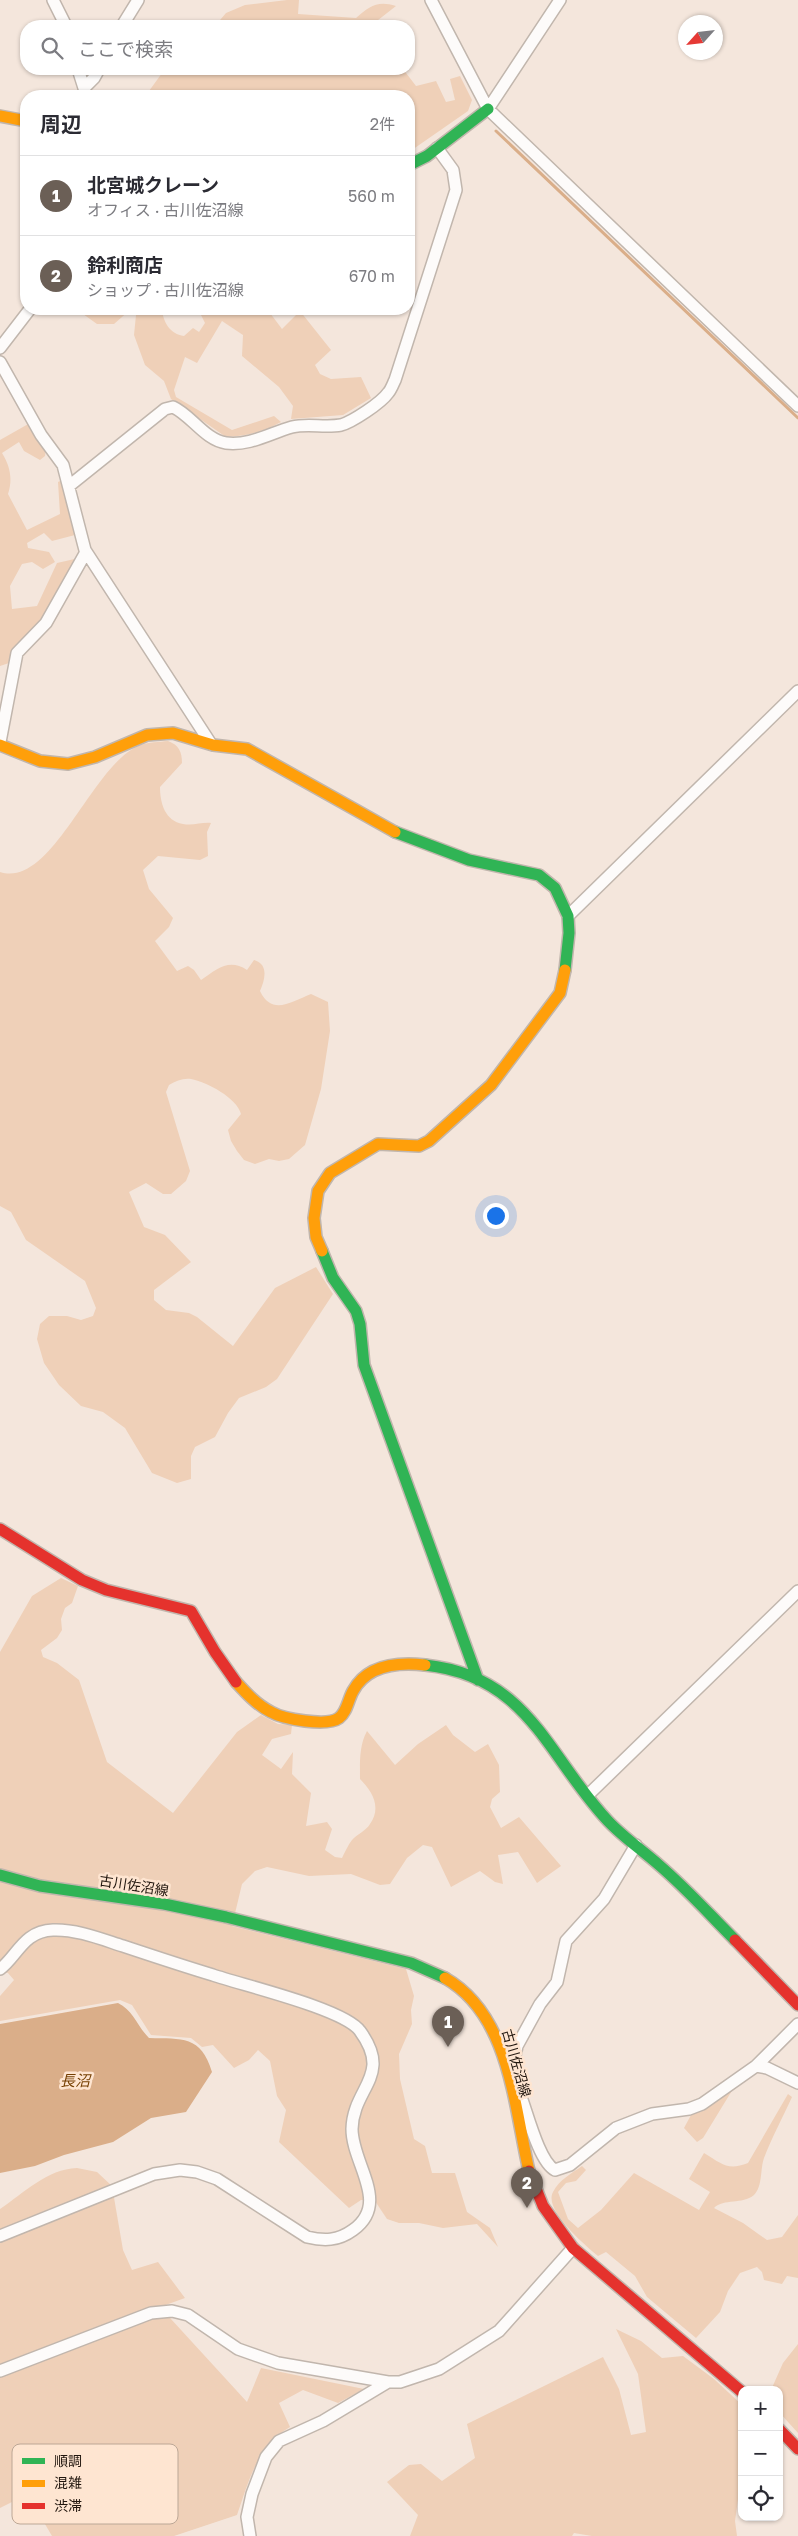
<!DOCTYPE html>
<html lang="ja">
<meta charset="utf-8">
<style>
:root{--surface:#fff;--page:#f7f7f7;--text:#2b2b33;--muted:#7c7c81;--line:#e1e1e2;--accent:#6b5f56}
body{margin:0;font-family:"Golos Text","Noto Sans JP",sans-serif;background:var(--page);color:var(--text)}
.controls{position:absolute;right:15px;bottom:15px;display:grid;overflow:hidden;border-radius:10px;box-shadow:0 1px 4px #0004}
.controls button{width:45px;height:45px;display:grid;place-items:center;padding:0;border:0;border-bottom:1px solid var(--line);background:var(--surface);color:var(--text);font:25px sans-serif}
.compass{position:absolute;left:678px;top:15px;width:45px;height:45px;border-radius:50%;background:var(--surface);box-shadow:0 1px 4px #0004;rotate:243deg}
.you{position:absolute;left:495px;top:1215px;width:18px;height:18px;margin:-12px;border:4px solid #fff;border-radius:50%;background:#1a73e8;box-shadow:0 0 0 8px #1a73e833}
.badge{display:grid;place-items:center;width:32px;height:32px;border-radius:50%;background:var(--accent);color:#fff;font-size:16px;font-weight:700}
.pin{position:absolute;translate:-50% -41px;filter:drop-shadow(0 1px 2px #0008)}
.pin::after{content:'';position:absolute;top:26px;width:18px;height:15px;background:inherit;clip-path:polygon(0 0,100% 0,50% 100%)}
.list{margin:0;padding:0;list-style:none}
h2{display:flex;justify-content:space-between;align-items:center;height:65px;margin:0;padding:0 20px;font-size:21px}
h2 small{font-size:16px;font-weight:400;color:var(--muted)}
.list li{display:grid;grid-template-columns:32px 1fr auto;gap:15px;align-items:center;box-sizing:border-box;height:80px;padding:0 20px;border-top:1px solid var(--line)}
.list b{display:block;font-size:19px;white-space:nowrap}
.list p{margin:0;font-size:16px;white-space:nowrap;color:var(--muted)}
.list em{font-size:16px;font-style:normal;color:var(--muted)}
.icon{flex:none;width:28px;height:28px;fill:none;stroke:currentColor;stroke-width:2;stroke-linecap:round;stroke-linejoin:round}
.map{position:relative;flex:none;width:798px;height:2536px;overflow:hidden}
.search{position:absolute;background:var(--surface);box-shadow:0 1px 4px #0004;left:20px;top:20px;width:395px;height:55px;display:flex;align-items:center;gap:12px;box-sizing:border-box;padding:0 18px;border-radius:20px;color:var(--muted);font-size:19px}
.panel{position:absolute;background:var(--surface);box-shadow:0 1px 4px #0004;left:20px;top:90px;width:395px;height:225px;border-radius:20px}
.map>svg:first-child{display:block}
</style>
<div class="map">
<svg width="798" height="2536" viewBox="0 0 798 2536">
<rect width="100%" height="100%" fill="#f4e6dc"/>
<path fill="#efd0b8" d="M287,0H299L298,14L356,18C369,6 378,0 396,6L373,24L374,26H215L226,13L245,5Z
M165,69H403L416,86L436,81L446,102L455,100L450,79L460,76L472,100L468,111L409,152V96H149V91Z
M76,309H98L102,312L105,309H162C163,322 170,334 184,336L193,328L199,332L205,323L198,309H267L282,329L300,311L331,350L315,365L320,374L331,379L361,377L371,398L343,415L291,419L293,406L279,387L242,356L243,335L222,321L197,363L185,357L174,390L176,397L232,430L274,416L281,422C263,432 246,436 226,437L171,399L164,381L145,365L134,335L136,315L130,310L114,324H97Z
M30,423L46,448L45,456L40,460L24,451L19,442L2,453C10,466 13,479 8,494L27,530L60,514L58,482L62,480L75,535L52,541L44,533L27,543L28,548L49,552L55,562L43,569L32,562L22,564L10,586L12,609L37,606L57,563L79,558L44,619L13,649L9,663L0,666V440Z
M168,741C179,745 182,752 182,763L160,787C160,803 165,821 183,824C193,826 202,822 211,823L207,832L208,856L200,860L158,856L143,870L149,889L173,918L169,927L155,941L177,971L188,966L194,970L201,980C217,969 229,958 247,970L254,960C269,964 265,980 260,991C272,1016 291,1002 311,994L328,1002L330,1031L321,1089L305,1145L289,1159L279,1161L269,1159L255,1164L244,1160L237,1151L231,1141L228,1130L241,1114C237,1098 207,1082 191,1079C183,1078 176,1081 169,1085L166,1092L190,1171L186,1181L171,1194H163L146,1183L129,1192L144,1227L165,1235L191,1262L154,1290V1300L166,1310L189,1313L197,1317L233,1346L275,1288L316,1267L333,1294L277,1379L266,1387L239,1398L228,1413L215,1437L195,1447L191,1456V1479L177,1483L152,1473L125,1428L103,1412L81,1406L59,1385L44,1363L37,1339L40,1324L49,1316H67L81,1320L93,1316L96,1308L85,1281L26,1240L11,1212L0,1206V872C53,889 92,762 141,745C149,742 159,742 168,741Z
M61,1578L78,1586L72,1603L65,1608L61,1619L62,1630L57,1638L41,1650L43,1657L57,1663L79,1680L107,1762L173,1813L237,1732L261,1715L278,1724L292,1725L291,1734L272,1739L262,1755L281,1769L293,1752L292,1774L311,1793L306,1826L327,1822L332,1829L325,1850L335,1857L342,1858C345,1852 348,1845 352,1840C357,1834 366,1831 370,1824C382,1807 372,1791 360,1779C360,1762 359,1746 367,1731L395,1765L418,1744L446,1725L453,1735L475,1752L488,1744L499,1765L500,1792L492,1799L490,1807L501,1828L519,1817L561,1866L537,1883L518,1852L498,1855L503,1884L495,1882L480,1871L451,1887L432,1847L423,1845L407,1858L390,1884L380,1885L351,1874L309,1876L267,1867L255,1871L242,1884L232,1926L406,1969L414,1996L411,2010L412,2024L399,2054L400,2079L414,2139L425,2146L432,2173H455L467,2212L490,2228L498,2247L477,2224L443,2228L419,2223H399L387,2219L375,2201L361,2200L349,2208L279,2142L286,2110L277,2096L270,2061L258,2050L249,2060L234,2068L213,2045L202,2047L191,2038L151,2035L132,2005L120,2000L0,2021V1996L14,1980L8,1973L0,1970V1652L32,1596Z
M733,2089L703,2138L697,2142L684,2128L691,2115L706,2109Z
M788,2094L792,2097C783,2117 772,2137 764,2158C760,2169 763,2186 754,2195C742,2205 724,2198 714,2208L743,2223L767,2240L782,2237L798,2215V2278L787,2276L782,2284L764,2280L762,2272L757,2267L740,2273L728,2291L720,2312L696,2338L647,2297L635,2276L606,2252L598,2256C586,2246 543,2210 553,2192C559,2180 572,2173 582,2166L586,2170L576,2181L566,2183L558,2192L568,2219L578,2228L601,2210L634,2173L699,2210L710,2192L689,2179L704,2153C722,2164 728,2171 748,2163Z
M77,2168L97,2172L112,2186L123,2250L132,2270L158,2262L185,2298L160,2307L247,2402L261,2368L364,2389L338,2403L303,2390L279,2403L290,2427C257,2446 249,2481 237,2515L174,2536H52L32,2502L16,2500L0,2508V2209C24,2193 47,2169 77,2168Z
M616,2329L641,2341L662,2358L683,2356L714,2379L742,2405V2491L739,2492L735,2521L737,2536H592L574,2533L572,2536H410L418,2515L387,2482L409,2465L421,2464L442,2481L475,2458L467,2424L603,2357L619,2389L631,2435L646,2432L638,2374Z
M798,2344V2433L779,2412V2390H771L783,2363Z"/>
<path fill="#daae89" d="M118,2003C133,2010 137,2026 149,2038C182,2039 201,2035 212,2072L186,2112L151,2118L113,2142L64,2155L35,2166L0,2173V2024Z"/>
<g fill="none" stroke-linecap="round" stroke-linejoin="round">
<path stroke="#daae89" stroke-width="3" d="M496,131L798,418"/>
<defs>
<path id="street" d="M53,0L66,26
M431,0L488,109L798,406
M122,26L138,0
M78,69L84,88
M86,96L84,88L94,78L99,69
M488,109L560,0
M0,348L30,309
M0,362L41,435L63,465L85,550L211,744
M69,486L165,409L173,407C191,415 205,440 226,443C250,446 270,433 292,427C308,423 324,428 341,425C352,422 381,403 388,393C391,390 393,384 395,380L456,190L453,170L437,148
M0,742L17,653L46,623L86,552
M568,916L798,691
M588,1795L798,1591
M0,1969C17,1957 23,1931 53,1930C76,1929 101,1939 123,1946C153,1956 183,1966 213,1975C242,1985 345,2009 360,2031C393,2076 353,2087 352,2129C352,2164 391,2203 353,2230C338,2241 324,2241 307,2237L217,2179L197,2172L180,2170L154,2174L0,2236
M756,2066L798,2024
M515,2077L513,2065L517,2046L540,2004L557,1982L566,1941L604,1899L636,1845
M520,2094C527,2112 539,2162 555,2170L570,2165L616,2128L652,2114L689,2109L702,2104L756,2066L767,2068L798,2083
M0,2371L151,2313L172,2311L188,2315L238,2349L278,2363L388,2382H400L439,2369L499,2331L573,2248
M250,2536L247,2517L252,2494L266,2457L279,2441L323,2421L388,2382"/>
<path id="fast" d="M409,165L427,156L488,109
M395,832L469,860L539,875L555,888L568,916L569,933L565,970
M322,1251L333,1278L356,1311L360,1324L364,1365L478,1680
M425,1665C529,1676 547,1756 608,1821C623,1837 642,1850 659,1865C686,1888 710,1915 735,1940
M0,1875L40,1886L164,1904L226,1917L411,1963L445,1978"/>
<path id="slow" d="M0,116L26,121
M0,745L40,761L68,764L95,757L147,735L173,733L213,745L247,749L395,832
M322,1251L316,1237L314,1218L318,1191L330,1173L378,1144L419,1146L429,1141L491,1085L560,993L565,970
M236,1682C246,1693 257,1705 271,1712C283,1719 327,1727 339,1718C347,1712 348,1700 353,1691C367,1665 398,1662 425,1665
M445,1978C510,2015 514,2106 529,2171"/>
<path id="jam" d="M0,1529L82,1580L106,1590L191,1611L215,1652L236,1682
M735,1940L798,2005
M529,2171L543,2206L573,2248L742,2392
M779,2429L798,2449"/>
</defs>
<use href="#street" stroke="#c1b6ad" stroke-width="14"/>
<use href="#fast" stroke="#c1b6ad" stroke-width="14"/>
<use href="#slow" stroke="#c1b6ad" stroke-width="14"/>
<use href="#jam" stroke="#c1b6ad" stroke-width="14"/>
<use href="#street" stroke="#fdfbfa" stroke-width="11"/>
<use href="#fast" stroke="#30b455" stroke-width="11"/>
<use href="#slow" stroke="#ff9f0a" stroke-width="11"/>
<use href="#jam" stroke="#e5322d" stroke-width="11"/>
</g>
<g text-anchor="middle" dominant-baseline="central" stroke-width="5" stroke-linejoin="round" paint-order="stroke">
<g font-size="14" fill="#21160e" stroke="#fee5d1">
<text transform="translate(134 1885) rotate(9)">古川佐沼線</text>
<text transform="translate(517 2063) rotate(74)">古川佐沼線</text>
</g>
<g font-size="15" font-style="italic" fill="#753f02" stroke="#fee5d1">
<text x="75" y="2080">長沼</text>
</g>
</g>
<rect x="12" y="2444" width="166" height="80" rx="8" fill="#fee5d1" stroke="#bca796" stroke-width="1"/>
<rect x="22" y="2458" width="23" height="6" fill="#30b455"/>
<rect x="22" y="2480" width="23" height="7" fill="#ff9f0a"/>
<rect x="22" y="2503" width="23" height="6" fill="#e5322d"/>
<g font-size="14" fill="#21160e">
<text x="54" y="2466">順調</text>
<text x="54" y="2488">混雑</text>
<text x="54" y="2511">渋滞</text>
</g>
</svg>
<div class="controls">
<button>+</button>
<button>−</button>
<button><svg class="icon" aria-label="locate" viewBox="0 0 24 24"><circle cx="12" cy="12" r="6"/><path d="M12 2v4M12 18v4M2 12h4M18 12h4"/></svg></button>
</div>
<svg class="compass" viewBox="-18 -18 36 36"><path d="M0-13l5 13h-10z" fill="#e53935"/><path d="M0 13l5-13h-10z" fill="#7c7c81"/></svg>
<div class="you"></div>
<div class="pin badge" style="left:448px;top:2047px">1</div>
<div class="pin badge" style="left:527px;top:2208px">2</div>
<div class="search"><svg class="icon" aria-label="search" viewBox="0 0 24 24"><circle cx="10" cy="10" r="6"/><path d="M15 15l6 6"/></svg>ここで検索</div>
<section class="panel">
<h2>周辺<small>2件</small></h2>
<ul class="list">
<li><span class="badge">1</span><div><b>北宮城クレーン</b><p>オフィス · 古川佐沼線</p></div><em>560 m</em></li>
<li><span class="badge">2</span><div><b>鈴利商店</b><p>ショップ · 古川佐沼線</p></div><em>670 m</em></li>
</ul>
</section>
</div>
